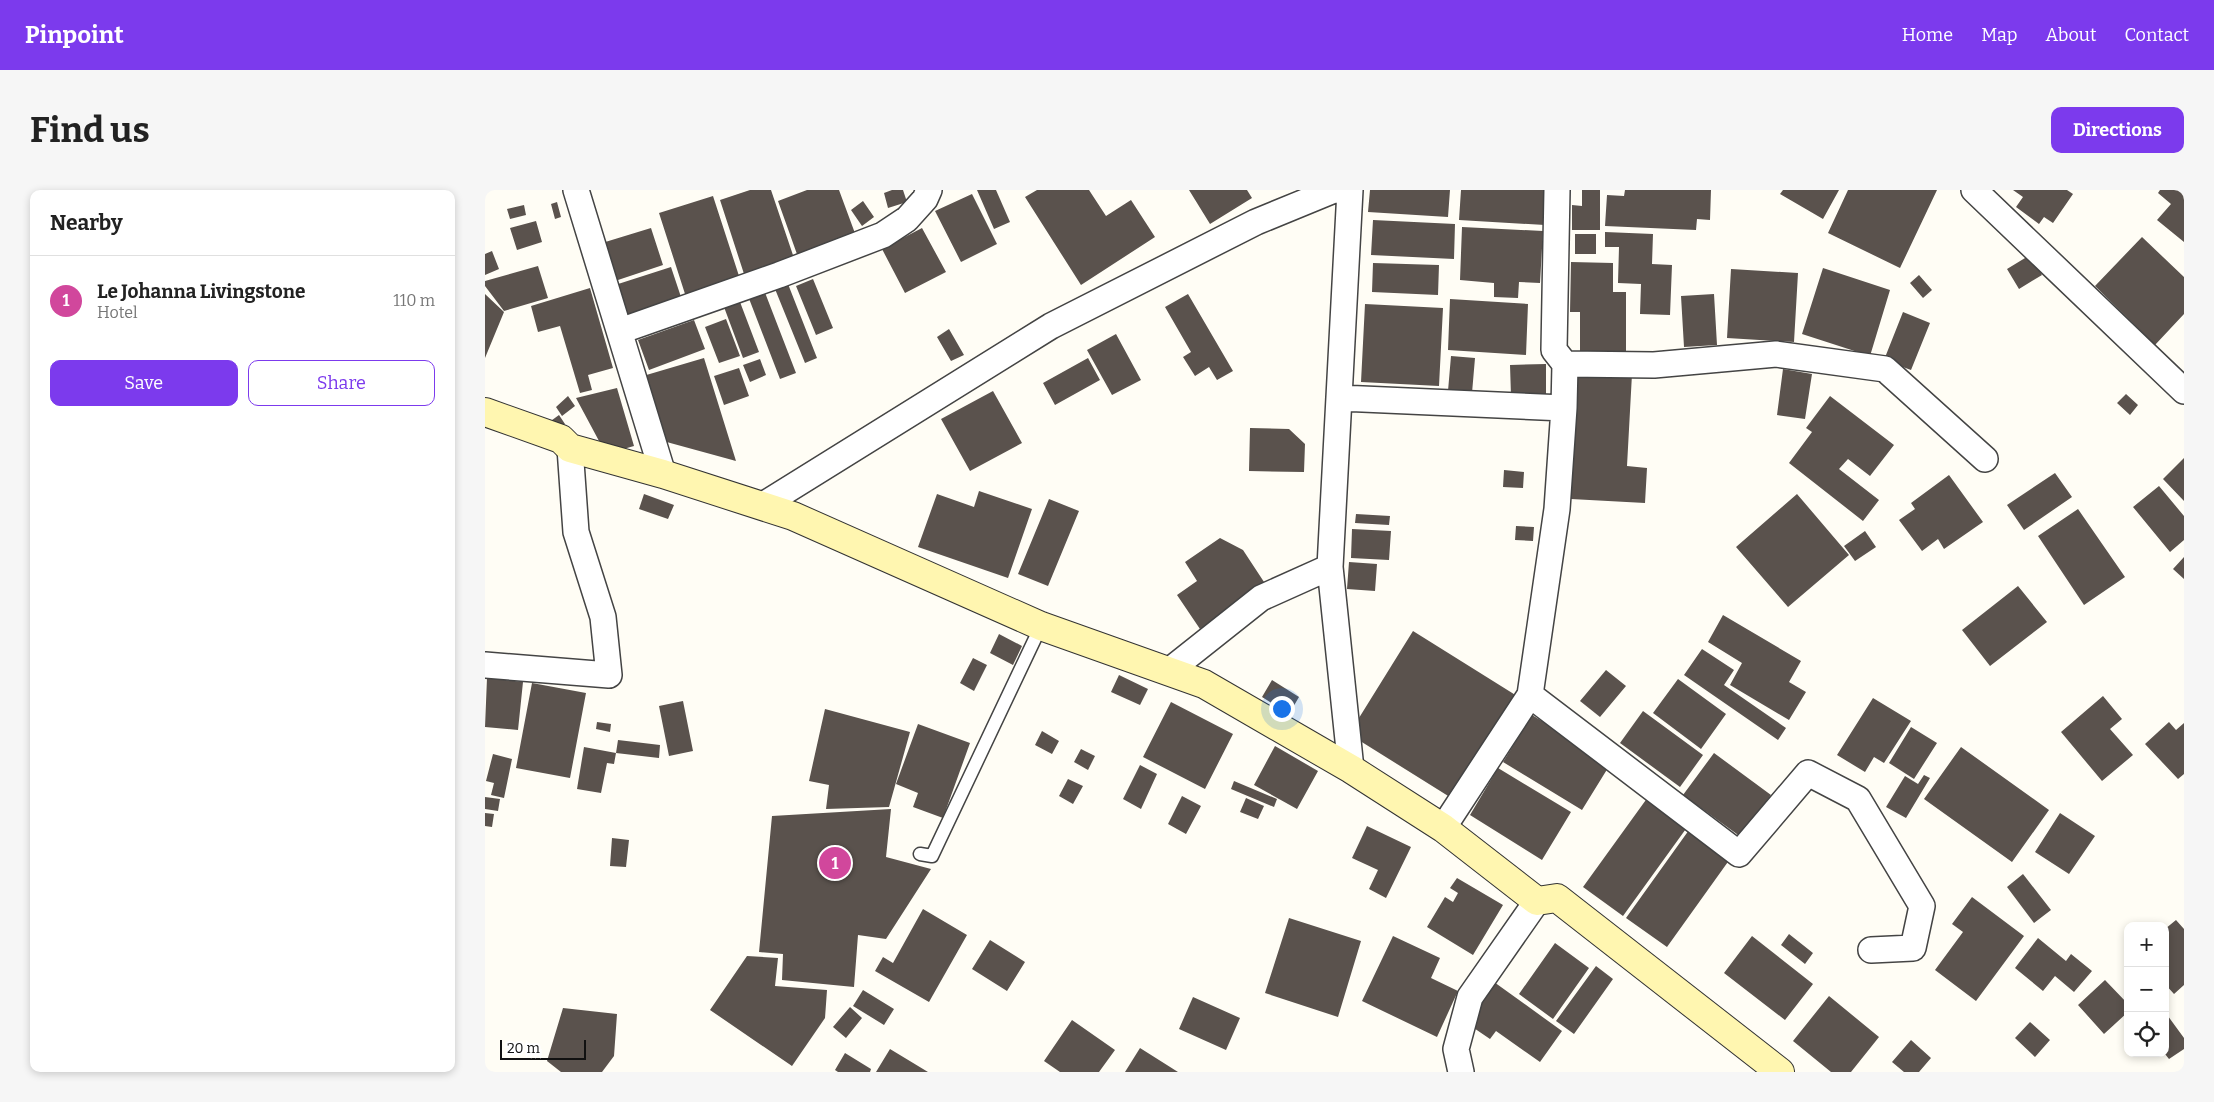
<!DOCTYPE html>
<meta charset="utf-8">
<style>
:root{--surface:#fff;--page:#f6f6f6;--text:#222;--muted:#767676;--line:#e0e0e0;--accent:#7c3aed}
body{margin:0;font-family:Bitter,serif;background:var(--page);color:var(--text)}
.controls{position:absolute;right:15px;bottom:15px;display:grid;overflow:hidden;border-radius:10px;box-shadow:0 2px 8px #0003}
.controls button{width:45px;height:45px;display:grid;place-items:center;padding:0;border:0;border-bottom:1px solid var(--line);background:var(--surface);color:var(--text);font:25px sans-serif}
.scale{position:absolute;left:15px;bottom:12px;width:86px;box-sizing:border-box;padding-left:5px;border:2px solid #111;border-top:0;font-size:14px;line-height:18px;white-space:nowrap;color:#111;-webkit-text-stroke:4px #fff;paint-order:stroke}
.you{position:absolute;left:796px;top:518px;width:18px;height:18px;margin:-12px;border:4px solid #fff;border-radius:50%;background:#1a73e8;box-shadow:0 0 0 8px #1a73e833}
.badge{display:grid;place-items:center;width:32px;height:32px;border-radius:50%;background:var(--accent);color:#fff;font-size:16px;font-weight:700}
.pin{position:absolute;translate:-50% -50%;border:2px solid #fff;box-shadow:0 1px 5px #0006}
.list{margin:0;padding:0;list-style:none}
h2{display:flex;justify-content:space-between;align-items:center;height:65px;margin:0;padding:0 20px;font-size:21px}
h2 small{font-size:16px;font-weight:400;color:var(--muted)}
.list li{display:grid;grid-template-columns:32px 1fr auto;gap:15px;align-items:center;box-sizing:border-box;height:90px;padding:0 20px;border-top:1px solid var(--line)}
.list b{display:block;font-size:19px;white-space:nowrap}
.list p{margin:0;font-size:16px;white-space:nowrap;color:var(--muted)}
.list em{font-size:16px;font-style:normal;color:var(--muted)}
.actions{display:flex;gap:10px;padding:15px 20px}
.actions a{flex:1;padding:11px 0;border:1px solid var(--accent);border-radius:10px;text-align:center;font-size:18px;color:var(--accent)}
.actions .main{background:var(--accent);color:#fff}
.icon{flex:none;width:28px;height:28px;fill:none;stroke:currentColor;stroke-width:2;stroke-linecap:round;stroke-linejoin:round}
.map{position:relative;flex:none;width:1699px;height:882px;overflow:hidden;border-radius:10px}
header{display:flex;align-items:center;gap:30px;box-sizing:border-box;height:70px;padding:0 25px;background:var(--accent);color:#fff}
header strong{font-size:24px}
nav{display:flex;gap:28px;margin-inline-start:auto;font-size:18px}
.intro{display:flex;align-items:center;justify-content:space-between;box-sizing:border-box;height:120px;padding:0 30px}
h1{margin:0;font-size:35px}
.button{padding:12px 22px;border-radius:10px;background:var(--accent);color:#fff;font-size:18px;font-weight:700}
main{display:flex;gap:30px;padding:0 30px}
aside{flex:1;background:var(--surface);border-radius:10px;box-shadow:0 2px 8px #0003}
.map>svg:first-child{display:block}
</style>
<header>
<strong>Pinpoint</strong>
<nav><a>Home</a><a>Map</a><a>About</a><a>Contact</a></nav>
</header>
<div class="intro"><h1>Find us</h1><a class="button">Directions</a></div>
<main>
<aside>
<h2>Nearby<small></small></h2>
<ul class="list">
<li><span class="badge" style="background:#d1479c">1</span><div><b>Le Johanna Livingstone</b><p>Hotel</p></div><em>110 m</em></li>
</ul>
<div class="actions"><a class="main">Save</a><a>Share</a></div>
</aside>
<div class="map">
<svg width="1699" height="882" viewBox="0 0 1699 882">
<rect width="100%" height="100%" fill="#fffdf5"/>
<path fill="#5a524d" d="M265,0H286L310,71L260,87L235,10Z
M322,0H354L371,46L313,67L293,11Z
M407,0H418L422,12L403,18L399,3Z
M492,0H511L525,32L509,39Z
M552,0H604L621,26L646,10L670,47L596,95L540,7Z
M704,0H762L767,8L725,34Z
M885,0H965L963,27L883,22Z
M976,0H1062L1060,35L974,30Z
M1097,0H1115V40H1087V15L1097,16Z
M1140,0H1226L1225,30L1212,29L1211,40L1120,36L1122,5L1139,6Z
M1298,0H1354L1338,29L1295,4Z
M1363,0H1452L1415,78L1343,43Z
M1528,0H1582L1588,4L1568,33L1559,27L1554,34L1531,17L1538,7Z
M1675,0H1699V52L1672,30L1686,14L1673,3Z
M487,4L512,54L476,72L450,21Z
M228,6L255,89L201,107L174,23Z
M378,11L389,27L377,36L366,20Z
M72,12L76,27L70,29L66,14Z
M39,15L41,25L25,29L22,19Z
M888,30L970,34L969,69L886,65Z
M51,31L57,52L32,60L25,38Z
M977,37L1058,41L1055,93L1034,92L1033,108L1009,107V93L975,90Z
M166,38L178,75L130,91L117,53Z
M437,38L461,82L420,103L397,59Z
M1120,42L1168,44L1167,74L1187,75L1185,125L1155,124L1156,94L1133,93L1134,57H1120Z
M1090,44H1111V64H1090Z
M1657,47L1699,87V124L1670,155L1610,96Z
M7,61L14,79L0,85V64Z
M1545,65L1557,85L1534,99L1522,79Z
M1086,72L1128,73V102H1141V168H1095V122H1085Z
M888,73L954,75L953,105L887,102Z
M53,76L63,108L19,121L0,96V91Z
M186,77L197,110L141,128L130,95Z
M1338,78L1405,100L1385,166L1317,144Z
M1246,79L1313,83L1309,152L1242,148Z
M1434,85L1447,100L1438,108L1425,93Z
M328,89L348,138L331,145L311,96Z
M303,94L332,168L320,173L290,99Z
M105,98L128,178L103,185L107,200L95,203L75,136L53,142L46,116Z
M279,100L311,183L295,189L263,106Z
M0,104L19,122L0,168Z
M703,104L748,181L732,190L724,177L710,186L698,167L706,162L680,117Z
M1229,104L1232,155L1199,157L1196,106Z
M965,109L1043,114L1041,165L963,160Z
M255,112L274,162L258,168L239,117Z
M880,114L958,118L954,196L876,192Z
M1418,122L1445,133L1426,180L1399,170Z
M241,129L255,166L234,173L220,137Z
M209,130L220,159L164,180L153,150Z
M464,139L479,165L466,171L452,147Z
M631,144L656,190L627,205L602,160Z
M966,166L990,168L987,203L963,201Z
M219,168L251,271L178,251L158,186Z
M603,168L615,190L570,215L558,193Z
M275,169L281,185L265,192L258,175Z
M1061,174V206H1026L1025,175Z
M254,178L264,206L239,215L229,186Z
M1298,179L1327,184L1320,229L1292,225Z
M1092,181L1147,184L1142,276L1162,278L1160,313L1086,309Z
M132,198L149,256L121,264L91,208Z
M508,201L537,253L485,281L456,229Z
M1641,204L1653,215L1645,225L1632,213Z
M83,206L90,216L77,226L71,217Z
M1345,206L1409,255L1385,286L1363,269L1354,279L1394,310L1378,331L1304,273L1327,242L1321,238Z
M74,225L80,234L69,242L63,233Z
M765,238L804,239L820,254L819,282L764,281Z
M1699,268V311L1678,289Z
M1019,280L1039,282L1038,298L1018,297Z
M1570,283L1587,307L1539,340L1522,315Z
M1464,285L1498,332L1459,359L1453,349L1437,361L1414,330L1430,319L1426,313Z
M1674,296L1699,326V350L1685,362L1648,317Z
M494,301L547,319L523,388L433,357L452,304L489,317Z
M159,304L189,315L183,329L154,319Z
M1312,304L1364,365L1303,417L1251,357Z
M564,309L594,321L563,396L533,384Z
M1593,319L1640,387L1599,415L1553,346Z
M871,324L905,326L904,335L870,333Z
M1031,336L1049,337L1048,351L1030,350Z
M867,339L906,341L904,370L866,368Z
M1380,341L1391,357L1370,371L1359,356Z
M735,348L758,360L781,395L715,439L692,405L712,391L700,372Z
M1699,367V389L1688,379Z
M864,372L892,374L890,401L862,399Z
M1533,396L1562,432L1505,476L1477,440Z
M1238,425L1316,471L1304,492L1321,502L1304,530L1245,495L1257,473L1223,452Z
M928,441L1032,506L968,609L864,544Z
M514,444L537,456L528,475L505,463Z
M1217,459L1249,480L1239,495L1301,538L1293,550L1199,485Z
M488,468L502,475L489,501L475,493Z
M1121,480L1141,496L1115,527L1095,511Z
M634,485L663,499L655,515L626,502Z
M2,488L38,492L33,540L0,537Z
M1193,489L1241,524L1216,559L1168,523Z
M787,490L814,507L804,524L777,507Z
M47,493L101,503L85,588L31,578Z
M1618,506L1637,529L1625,539L1648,565L1617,591L1576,542Z
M1388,508L1426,531L1399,573L1389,567L1380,582L1352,565Z
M198,511L208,561L184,566L174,516Z
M686,512L748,544L720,599L658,567Z
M340,519L425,542L404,617L341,619L344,595L324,591Z
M1158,521L1218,565L1195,597L1135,553Z
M1047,525L1126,573L1097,620L1018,572Z
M112,532L126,534L125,542L111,539Z
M1684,532L1691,540L1699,533V584L1693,589L1660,554Z
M433,534L485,553L458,628L428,617L433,603L411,594Z
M1426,537L1452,553L1429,589L1404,573Z
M557,541L574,551L567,564L550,555Z
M133,550L175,555L174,568L131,563Z
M790,556L833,581L812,619L769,595Z
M99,557L131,563L129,574L122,573L116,603L92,599Z
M1476,557L1564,620L1527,672L1439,609Z
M596,559L610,566L603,580L589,572Z
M1229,563L1286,605L1256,647L1198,605Z
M8,564L27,569L19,608L6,605L9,593L1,591Z
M655,575L672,584L656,619L638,609Z
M1013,578L1086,622L1057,670L985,625Z
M1439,585L1445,588L1421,628L1401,617L1420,586L1433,594Z
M583,589L598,596L588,614L574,606Z
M749,591L792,609L789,617L746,599Z
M697,606L716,616L701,644L683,634Z
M0,607L15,609L13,621L0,619Z
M1163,607L1203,636L1138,726L1098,697Z
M761,608L779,616L773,629L755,622Z
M406,619L401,667L446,679L401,749L373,745L369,797L297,790L298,764L274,762L287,626Z
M0,623L9,624L7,637L0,636Z
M1575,623L1610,646L1584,684L1550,662Z
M882,636L926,657L901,708L884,699L893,680L867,668Z
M1204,640L1245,669L1182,757L1141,728Z
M127,648L144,650L141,677L125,676Z
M1538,684L1566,720L1549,733L1522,697Z
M972,688L1018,715L988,765L942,737L960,707L968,712L973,703L965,698Z
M1487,707L1539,746L1491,811L1450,780L1478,742L1467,734Z
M438,719L482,745L444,812L390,781L398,767L408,773Z
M804,728L876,751L853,827L780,803Z
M1691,730L1699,739V795L1689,804L1680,794V739Z
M1304,744L1328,763L1320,774L1296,755Z
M908,746L955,768L946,788L973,801L952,847L877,811Z
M1267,746L1328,794L1300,830L1239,783Z
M1553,748L1581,771L1586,764L1607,781L1589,802L1570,786L1558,801L1530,778Z
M505,750L540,772L522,801L487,779Z
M1070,753L1104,778L1068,829L1034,804Z
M262,766L293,768L290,796L342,800L340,828L307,876L225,820Z
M1111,776L1128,789L1089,844L1071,831Z
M1620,790L1643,814V822L1619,844L1593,815Z
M1009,792L1077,841L1055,872L1011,841L1005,849L980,832Z
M378,800L409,819L399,835L368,816Z
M1344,806L1394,847L1366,882H1346L1308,851Z
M708,807L755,828L741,860L694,839Z
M365,817L377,828L361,848L348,837Z
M78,818L132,824L129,866L117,882H76L62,871Z
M1680,822L1699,848V859L1684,869L1680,864Z
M587,830L630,860L614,882H575L559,871Z
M1545,832L1565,850L1550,867L1530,848Z
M1426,850L1446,868L1434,882H1419L1407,872Z
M655,858L693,882H640Z
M405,859L443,882H391Z
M360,863L386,879L385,882H353L350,880Z"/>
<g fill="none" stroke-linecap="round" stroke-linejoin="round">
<defs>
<path id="lane" d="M435,664L447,666L556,436"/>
<path id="street" d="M91,0L178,284
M865,0L845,377L866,579
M1489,0L1699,201
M135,141L294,85L398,45L422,29L440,9L444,0
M1080,174L1169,175L1291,164L1400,179L1500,269
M855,208L1079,218
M278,315L566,136L771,32L849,0
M0,475L124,485L118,427L91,342L85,258
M684,481L776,408L845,377
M1045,505L1254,664L1323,583L1373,609L1437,716L1428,758L1386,760
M958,638L1045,505L1072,319L1079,218L1080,174L1069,160L1072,0
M976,882L971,859L985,807L1052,711"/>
<path id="secondary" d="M0,222L76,249L85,258L178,284L308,326L556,436L719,494L866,579L958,638L1052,711L1072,708L1295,882"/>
</defs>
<use href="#lane" stroke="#444" stroke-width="15"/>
<use href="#street" stroke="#444" stroke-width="28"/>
<use href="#secondary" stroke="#333" stroke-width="30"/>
<use href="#lane" stroke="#fff" stroke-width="12"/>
<use href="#street" stroke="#fff" stroke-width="25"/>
<use href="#secondary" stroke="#fff6b0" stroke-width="28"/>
</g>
</svg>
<div class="controls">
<button>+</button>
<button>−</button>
<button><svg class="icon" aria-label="locate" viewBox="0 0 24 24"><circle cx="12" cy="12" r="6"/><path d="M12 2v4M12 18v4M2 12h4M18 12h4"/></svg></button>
</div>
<div class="scale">20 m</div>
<div class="you"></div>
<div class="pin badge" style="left:350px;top:673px;background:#d1479c">1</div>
</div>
</main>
